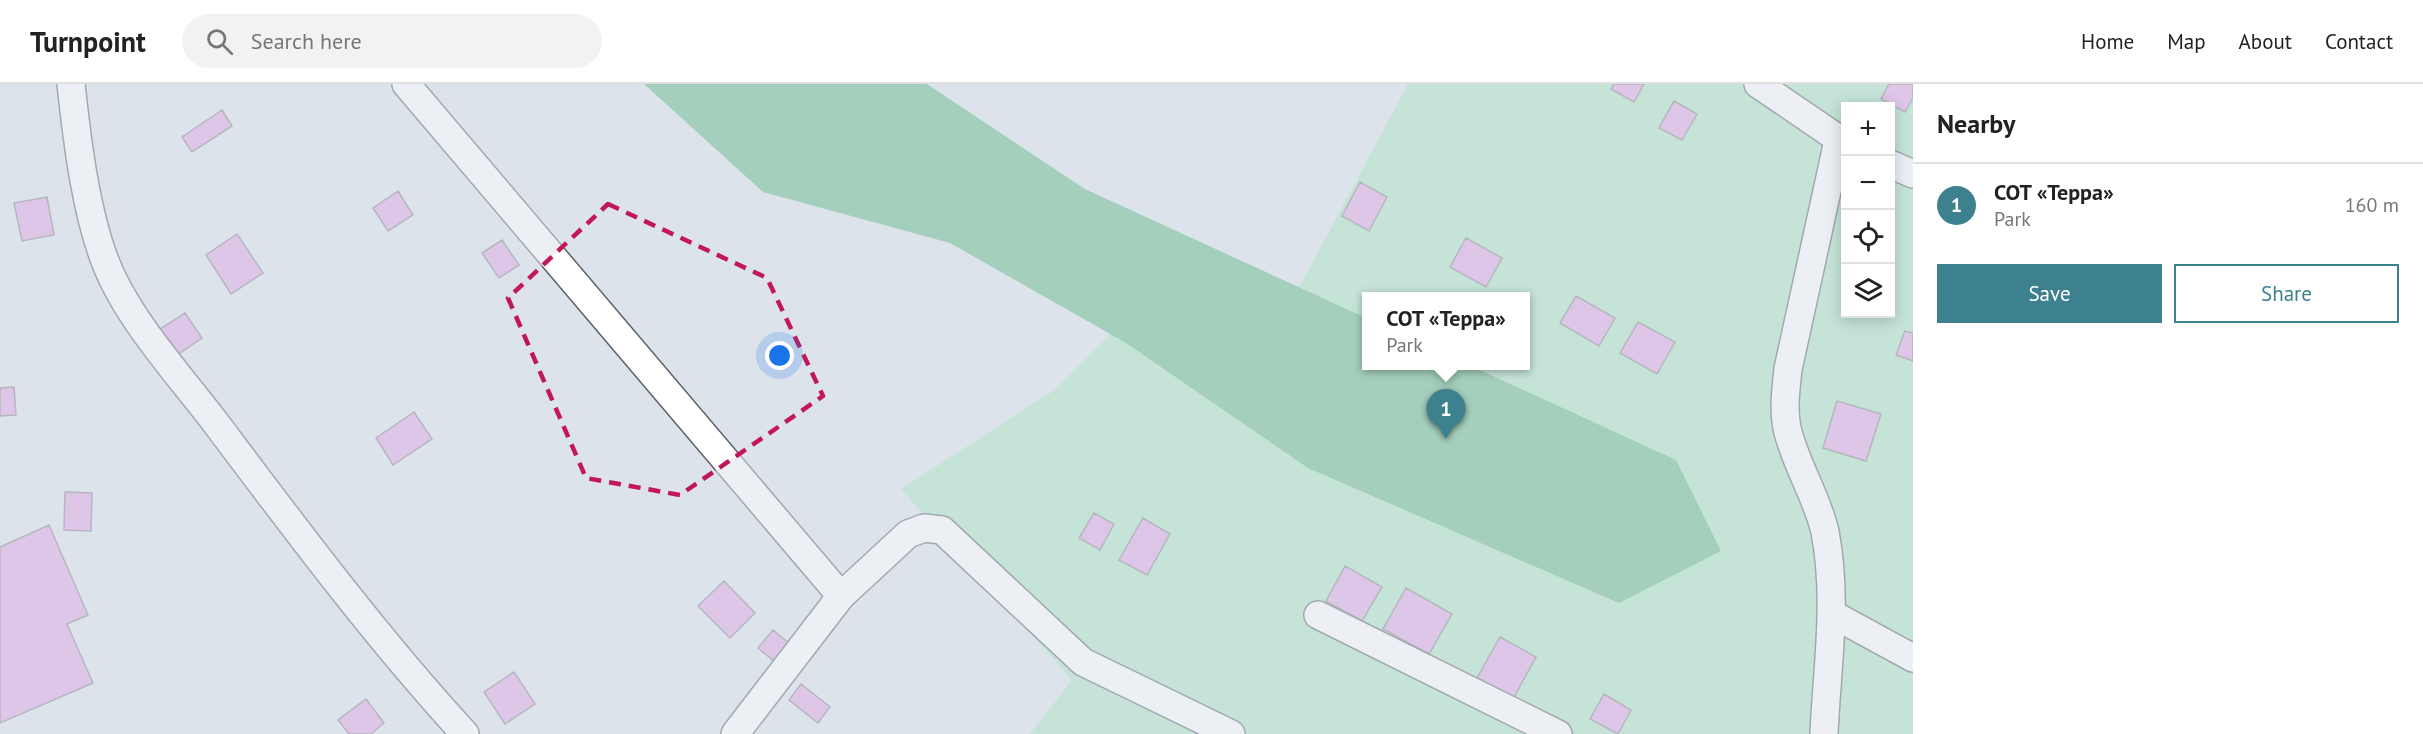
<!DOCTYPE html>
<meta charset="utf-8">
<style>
:root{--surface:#fff;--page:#f2f2f2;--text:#222;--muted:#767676;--line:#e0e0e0;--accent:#3d818f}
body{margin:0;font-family:"PT Sans",sans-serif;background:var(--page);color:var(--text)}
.controls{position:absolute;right:18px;top:18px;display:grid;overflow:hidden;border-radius:0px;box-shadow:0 3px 15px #0003}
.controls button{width:54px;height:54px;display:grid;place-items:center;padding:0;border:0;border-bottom:2px solid var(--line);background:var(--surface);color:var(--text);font:30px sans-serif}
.you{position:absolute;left:780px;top:272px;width:21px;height:21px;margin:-15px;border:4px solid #fff;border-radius:50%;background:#1a73e8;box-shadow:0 0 0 9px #1a73e833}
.badge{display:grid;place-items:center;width:39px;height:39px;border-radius:50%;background:var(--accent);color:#fff;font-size:20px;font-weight:700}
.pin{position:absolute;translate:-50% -50px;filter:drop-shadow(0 2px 3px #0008)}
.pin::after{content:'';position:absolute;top:32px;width:21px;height:18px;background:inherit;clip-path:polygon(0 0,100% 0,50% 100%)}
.popup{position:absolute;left:1362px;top:208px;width:168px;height:78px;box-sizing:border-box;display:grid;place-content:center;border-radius:0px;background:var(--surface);filter:drop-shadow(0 2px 4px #0005);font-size:20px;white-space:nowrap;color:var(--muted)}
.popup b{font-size:22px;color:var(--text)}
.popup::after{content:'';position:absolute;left:50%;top:100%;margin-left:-12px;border:12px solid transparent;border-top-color:var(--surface)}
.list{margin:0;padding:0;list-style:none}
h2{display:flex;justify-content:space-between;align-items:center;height:78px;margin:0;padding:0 24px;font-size:26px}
h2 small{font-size:20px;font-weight:400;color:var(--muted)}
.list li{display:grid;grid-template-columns:39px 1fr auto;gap:18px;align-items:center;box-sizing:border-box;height:84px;padding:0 24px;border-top:2px solid var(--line)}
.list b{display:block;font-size:22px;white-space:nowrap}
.list p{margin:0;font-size:20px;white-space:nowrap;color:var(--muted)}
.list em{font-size:20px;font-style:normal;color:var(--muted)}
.actions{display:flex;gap:12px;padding:18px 24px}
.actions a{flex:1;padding:14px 0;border:2px solid var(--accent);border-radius:0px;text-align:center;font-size:21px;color:var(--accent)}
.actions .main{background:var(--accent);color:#fff}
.icon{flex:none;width:33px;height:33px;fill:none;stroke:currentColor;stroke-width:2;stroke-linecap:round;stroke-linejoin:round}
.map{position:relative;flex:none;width:1913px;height:650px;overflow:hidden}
header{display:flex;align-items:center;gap:36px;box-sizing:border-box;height:84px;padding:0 30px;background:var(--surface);border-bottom:2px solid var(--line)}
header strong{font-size:28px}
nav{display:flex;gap:33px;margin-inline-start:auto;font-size:21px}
.search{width:420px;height:54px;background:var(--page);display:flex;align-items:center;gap:15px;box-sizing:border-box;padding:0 21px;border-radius:33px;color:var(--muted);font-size:22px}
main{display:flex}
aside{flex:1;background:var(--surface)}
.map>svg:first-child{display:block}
</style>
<header>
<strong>Turnpoint</strong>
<div class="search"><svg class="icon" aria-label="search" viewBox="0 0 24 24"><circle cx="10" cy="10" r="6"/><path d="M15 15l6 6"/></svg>Search here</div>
<nav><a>Home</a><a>Map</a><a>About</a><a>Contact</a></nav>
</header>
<main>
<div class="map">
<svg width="1913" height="650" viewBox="0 0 1913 650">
<rect width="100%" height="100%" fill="#dce3eb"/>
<path fill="#a9e4be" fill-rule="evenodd" d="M1408,0H1913V650H1030L1072,596L901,405L1056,305L1132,228L1248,299ZM1846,22H1890V230H1846ZM1366,212H1526V282H1366Z"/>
<path fill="#60b784" d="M644,0H927L1085,105L1366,234V282H1471L1676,376L1721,467L1619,519L1308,384L1126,259L950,159L763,108Z"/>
<path fill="#e1a3e5" stroke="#868087" stroke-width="1.5" d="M1614,0H1644L1634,18L1611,5Z
M1889,0H1913V14L1905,28L1881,15Z
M1674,17L1697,30L1682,56L1659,44Z
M222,26L232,42L192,68L182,53Z
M1360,98L1387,113L1369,147L1342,132Z
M398,107L413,131L388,147L373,124Z
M47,113L54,151L22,157L14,119Z
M237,150L263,189L231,210L206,171Z
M1466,154L1502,174L1486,203L1450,183Z
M502,156L519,181L499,194L482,169Z
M1576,212L1615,234L1599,262L1560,239Z
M185,229L202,254L174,273L157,247Z
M1638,238L1675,258L1657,290L1620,269Z
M1905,247L1913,249V277L1896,271Z
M14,303L16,331L0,332V304Z
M1837,317L1881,330L1866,377L1823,364Z
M414,328L432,355L393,381L376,354Z
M65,408L92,409L91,447L64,446Z
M1094,429L1114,440L1100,466L1079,454Z
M1143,434L1170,450L1147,491L1119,476Z
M49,441L88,531L67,540L93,599L0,639V463Z
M1345,482L1382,503L1362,537L1326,517Z
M724,497L755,529L730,554L698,522Z
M1406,504L1452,530L1429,570L1383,545Z
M773,546L790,560L775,578L758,564Z
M1500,553L1536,573L1513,615L1477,594Z
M514,588L535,620L505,640L484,608Z
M801,600L830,623L818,639L789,616Z
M1604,610L1631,626L1618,650L1590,635Z
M366,615L384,639L371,650H349L338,636Z"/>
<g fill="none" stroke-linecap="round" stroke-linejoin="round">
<defs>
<path id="minor" d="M71,0C77,56 86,131 107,182C130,238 181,293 218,342C297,447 376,553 465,650
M406,0L841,512
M1758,0L1846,60
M1890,80L1913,90
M1832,530L1913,574
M1318,531L1558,650
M735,650L841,512L908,450L924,444L942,446L1083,578L1231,650
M1824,650C1827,583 1838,515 1825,448C1817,412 1795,380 1787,344C1783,324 1786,305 1788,285L1838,57"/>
</defs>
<use href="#minor" stroke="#5b6167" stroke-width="30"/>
<use href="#minor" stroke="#fff" stroke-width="27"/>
</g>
<path d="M0 0H1913V650H0ZM608,120L767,194L823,312L680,411L586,394L508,214Z" fill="#dce3eb" fill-opacity=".55" fill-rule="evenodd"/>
<path fill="none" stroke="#c2185b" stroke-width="4.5" stroke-dasharray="12 8" stroke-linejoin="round" d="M608,120L767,194L823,312L680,411L586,394L508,214Z"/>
</svg>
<div class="controls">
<button>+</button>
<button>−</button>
<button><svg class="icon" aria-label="locate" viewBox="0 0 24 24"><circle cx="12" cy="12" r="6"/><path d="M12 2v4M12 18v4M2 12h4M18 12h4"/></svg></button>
<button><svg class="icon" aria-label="layers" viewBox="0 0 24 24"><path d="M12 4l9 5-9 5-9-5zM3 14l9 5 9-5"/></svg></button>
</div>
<div class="you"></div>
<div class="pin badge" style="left:1446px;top:355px">1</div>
<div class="popup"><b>СОТ «Терра»</b>Park</div>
</div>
<aside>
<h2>Nearby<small></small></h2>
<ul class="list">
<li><span class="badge">1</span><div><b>СОТ «Терра»</b><p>Park</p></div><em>160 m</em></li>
</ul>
<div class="actions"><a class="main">Save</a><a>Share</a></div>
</aside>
</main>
